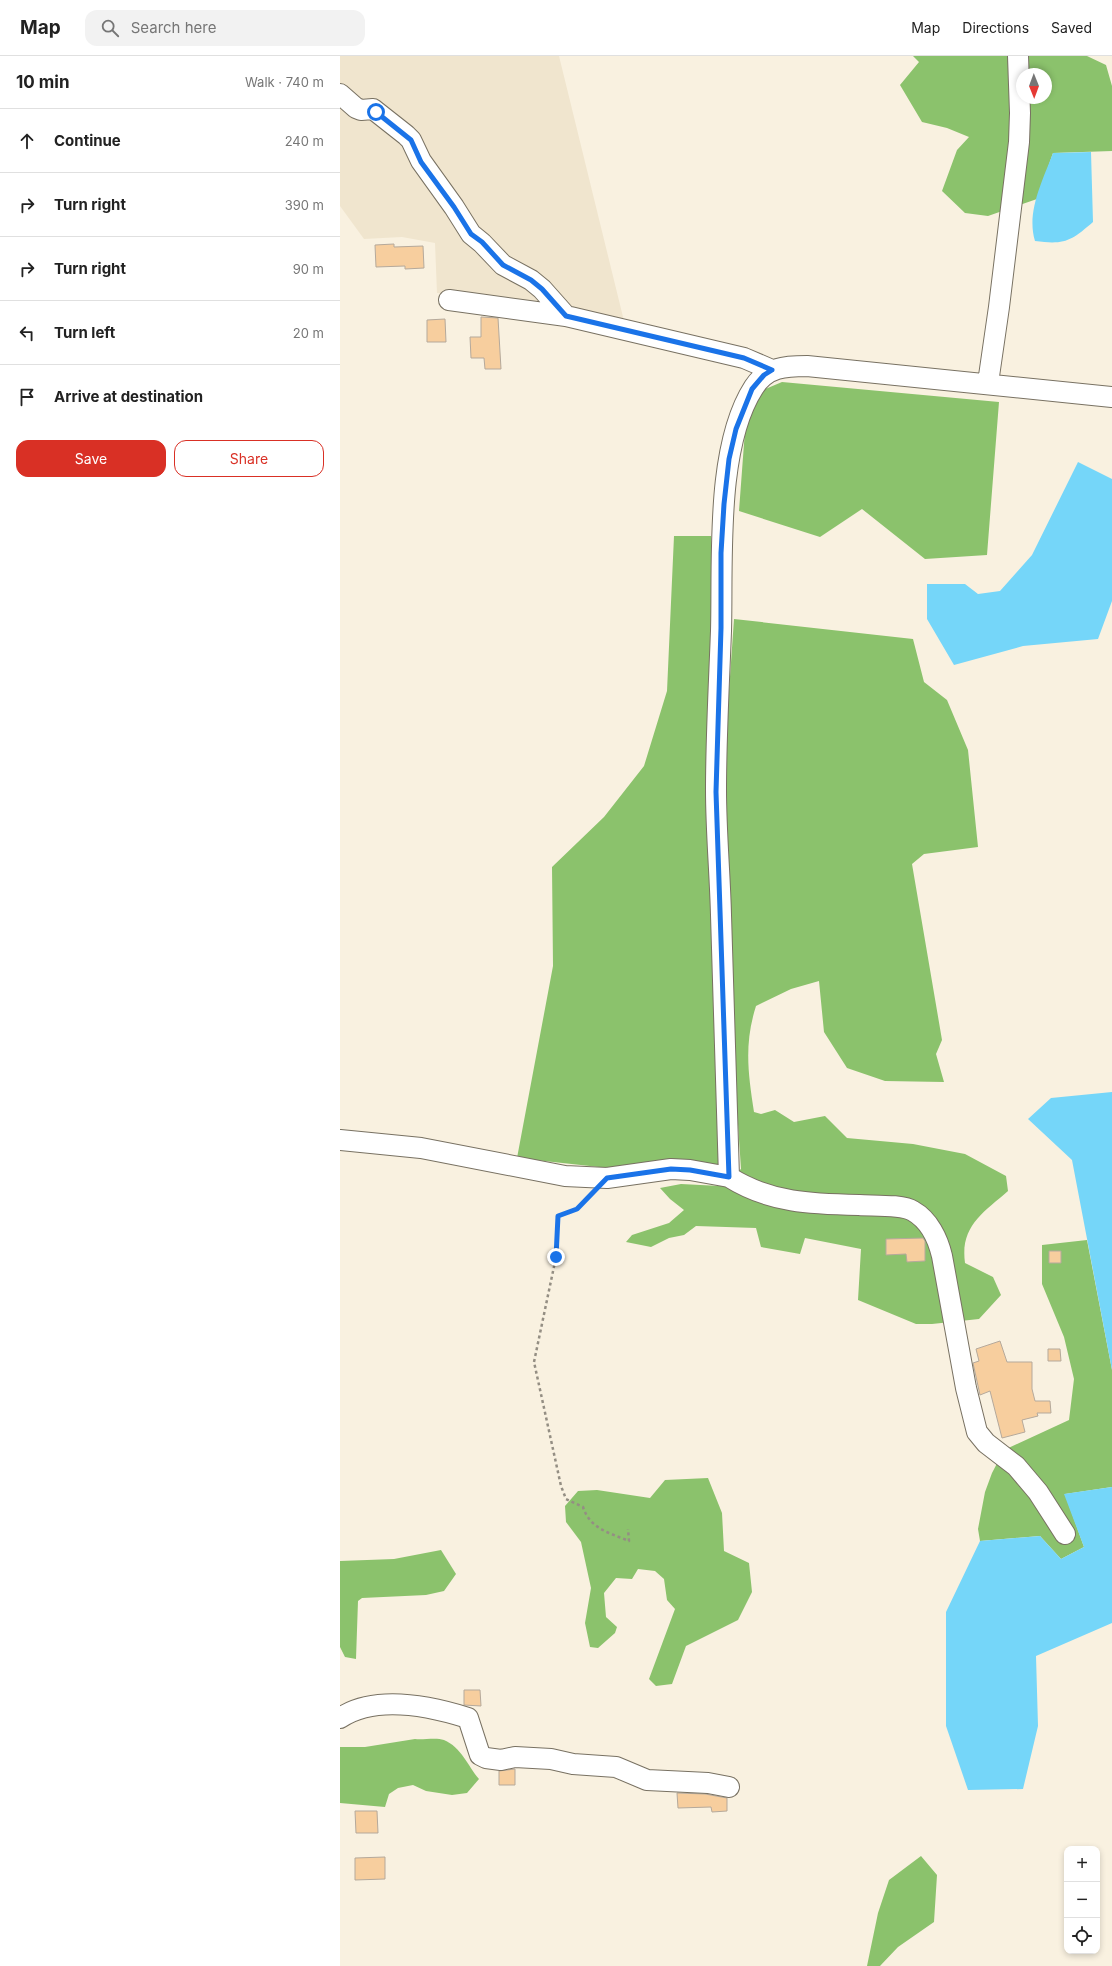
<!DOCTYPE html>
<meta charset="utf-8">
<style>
:root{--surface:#fff;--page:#f2f2f2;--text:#222;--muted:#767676;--line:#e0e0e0;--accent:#d93025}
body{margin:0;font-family:Inter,sans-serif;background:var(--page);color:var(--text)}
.controls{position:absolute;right:12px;bottom:12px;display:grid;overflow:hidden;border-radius:8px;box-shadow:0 2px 6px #0003}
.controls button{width:36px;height:36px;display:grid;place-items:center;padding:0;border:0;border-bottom:1px solid var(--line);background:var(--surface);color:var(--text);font:20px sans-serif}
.compass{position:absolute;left:676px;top:12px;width:36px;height:36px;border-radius:50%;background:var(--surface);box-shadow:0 2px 6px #0003;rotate:179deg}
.stop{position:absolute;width:12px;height:12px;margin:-9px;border:3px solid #1a73e8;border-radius:50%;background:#fff}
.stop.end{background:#1a73e8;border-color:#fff;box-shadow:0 1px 4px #0008}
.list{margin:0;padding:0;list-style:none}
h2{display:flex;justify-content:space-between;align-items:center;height:52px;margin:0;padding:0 16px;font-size:17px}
h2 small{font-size:13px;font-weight:400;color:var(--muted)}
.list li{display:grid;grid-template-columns:26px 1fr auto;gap:12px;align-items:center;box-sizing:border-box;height:64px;padding:0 16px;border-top:1px solid var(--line)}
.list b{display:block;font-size:15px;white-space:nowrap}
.list em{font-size:13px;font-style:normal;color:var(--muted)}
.actions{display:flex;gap:8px;padding:12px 16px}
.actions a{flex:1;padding:9px 0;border:1px solid var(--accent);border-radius:12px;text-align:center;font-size:14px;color:var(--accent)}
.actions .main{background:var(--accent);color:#fff}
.icon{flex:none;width:22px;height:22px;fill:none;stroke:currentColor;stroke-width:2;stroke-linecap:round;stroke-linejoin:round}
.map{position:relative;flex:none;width:772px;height:1910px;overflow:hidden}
header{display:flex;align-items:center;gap:24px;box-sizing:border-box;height:56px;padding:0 20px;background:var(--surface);border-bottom:1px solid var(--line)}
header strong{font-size:19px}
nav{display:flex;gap:22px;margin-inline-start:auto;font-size:14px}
.search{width:280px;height:36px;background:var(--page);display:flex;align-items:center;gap:10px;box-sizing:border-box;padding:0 14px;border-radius:12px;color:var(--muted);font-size:15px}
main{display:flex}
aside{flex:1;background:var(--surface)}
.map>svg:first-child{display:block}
</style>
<header>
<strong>Map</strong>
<div class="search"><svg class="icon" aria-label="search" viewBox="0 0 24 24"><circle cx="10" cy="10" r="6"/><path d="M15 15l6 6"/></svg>Search here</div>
<nav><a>Map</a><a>Directions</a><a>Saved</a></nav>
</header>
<main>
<aside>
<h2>10 min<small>Walk · 740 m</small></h2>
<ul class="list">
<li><svg class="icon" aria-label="ahead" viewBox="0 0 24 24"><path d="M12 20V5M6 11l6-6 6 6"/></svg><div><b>Continue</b></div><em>240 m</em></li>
<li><svg class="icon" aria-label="right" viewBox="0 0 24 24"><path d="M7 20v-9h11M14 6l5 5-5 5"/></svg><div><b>Turn right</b></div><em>390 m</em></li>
<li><svg class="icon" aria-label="right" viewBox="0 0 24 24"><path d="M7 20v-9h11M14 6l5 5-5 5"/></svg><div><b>Turn right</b></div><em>90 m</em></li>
<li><svg class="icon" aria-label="left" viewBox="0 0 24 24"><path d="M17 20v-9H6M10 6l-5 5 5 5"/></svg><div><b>Turn left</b></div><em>20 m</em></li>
<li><svg class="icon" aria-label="arrive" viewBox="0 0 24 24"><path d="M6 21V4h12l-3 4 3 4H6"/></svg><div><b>Arrive at destination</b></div></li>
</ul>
<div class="actions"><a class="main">Save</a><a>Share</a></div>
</aside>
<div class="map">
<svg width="772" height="1910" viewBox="0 0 772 1910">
<rect width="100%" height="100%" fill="#f9f1e0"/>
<path fill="#f0e5ce" d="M0,0H219L284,265L180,247L97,237L95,187L62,181L24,183L0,150Z"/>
<path fill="#8bc26c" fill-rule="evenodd" d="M573,0H747L766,9L772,30V95L713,97L697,143L648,160L625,157L602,135L617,94L629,81L607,72L582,66L560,29L579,6ZM682,18H706V42H682Z
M442,326L659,346L647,499L585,503L522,453L480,481L399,455L406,361L423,334Z
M334,480H371L375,573L381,1112L323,1104L268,1112L177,1102L213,910L212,811L264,761L304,710L327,635Z
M394,563L573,583L584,626L607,644L628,694L638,791L584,798L572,808L602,984L596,998L604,1026L545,1025L507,1012L484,976L479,925L451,933L416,950C404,988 408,1017 414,1056L421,1058L435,1054L454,1066L485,1060L507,1082L573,1088L625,1098L666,1120L668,1135C643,1157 620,1170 625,1207L653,1221L661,1239L639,1263L592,1268H576L518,1244L521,1193L465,1182L460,1198L421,1191L416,1172L356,1170L344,1179L329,1182L311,1191L286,1186L292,1179L329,1167L344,1154L330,1143L320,1132L341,1128L380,1130L401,1113L398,1068L394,1049L382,736Z
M747,1184L772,1314V1431L725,1438L744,1491L721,1503L700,1480L640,1485L638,1473L645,1436L652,1417L664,1394L729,1364L734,1323L724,1281L702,1228V1189Z
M368,1422L382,1457L384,1495L409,1507L412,1536L398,1564L346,1590L332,1628L316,1630L309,1623L335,1553L327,1544L324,1523L315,1515L298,1513L292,1523L276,1522L264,1537L266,1561L277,1571L275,1577L258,1592L250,1591L245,1567L251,1532L241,1486L226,1466L225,1450L238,1435L257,1434L310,1442L325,1424Z
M101,1494L116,1518L104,1535L86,1539L22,1542L18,1545L16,1603L5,1601L0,1591V1505L54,1503Z
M75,1683C84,1684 96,1681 104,1684C121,1691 128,1710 139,1723L127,1737L112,1739L86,1735L73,1729L58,1732L49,1738L45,1751L0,1747V1691H25Z
M581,1800L597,1819L594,1866L558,1891L540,1910H527L538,1857L549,1824Z"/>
<path fill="#75d6f9" d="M751,96L753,166C731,185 725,189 695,185C686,156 703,124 713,97Z
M738,406L772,423V545L758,583L683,590L614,609L587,563V528H625L638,538L660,535L692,499Z
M772,1036V1314L732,1104L688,1063L711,1042Z
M772,1431V1567L696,1600L698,1670L683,1733L628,1734L606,1670V1556L640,1485L700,1480L721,1503L744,1491L724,1438Z"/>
<path fill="#f7ce9e" stroke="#b5a99b" d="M54,188V191L83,190L84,212L65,213V210L36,211L35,189Z
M141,261L158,262L161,313H145L144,302H131L130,281H141Z
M105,263L106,286H87V264Z
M583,1182L585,1185V1205L567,1206L566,1198L546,1199V1183Z
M709,1195H721V1207H709Z
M660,1285L667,1306H692V1333L695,1345H710L711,1357H697L698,1360L682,1364L685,1376L662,1382L650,1335L640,1339L633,1307L639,1305L636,1293Z
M708,1293H720L721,1305H708Z
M124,1634H140L141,1650L124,1649Z
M175,1713V1729H159V1715Z
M337,1737L365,1738L387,1742V1755L372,1756L371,1751L338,1752Z
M15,1755H37L38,1777H16Z
M45,1801V1823L15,1824V1802Z"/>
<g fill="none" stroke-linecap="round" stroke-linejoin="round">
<defs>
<path id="minor" d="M0,38L16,52L21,54L33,53L66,79L71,84L81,105L114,151L131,178L142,187L163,209L191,224L202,233L226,260
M109,244L226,260L404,302L432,314
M648,327L659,251L679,86L680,57L678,0
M0,1084L81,1092L225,1120L267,1122L331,1113L350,1114L389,1121C386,1034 384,946 381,859C380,818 376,776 376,734C376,681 379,628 381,575C383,505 375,391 414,331C427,311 445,310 467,310L772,341
M389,1121C430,1147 472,1148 519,1149C532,1150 562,1148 573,1155C589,1164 598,1183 602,1200L626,1332L637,1376L646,1387L676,1410L698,1436L725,1478
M0,1662C36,1638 90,1650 128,1662L140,1699L146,1702L161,1704L175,1701L211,1703L233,1708L276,1711L307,1724L368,1727L389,1731"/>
</defs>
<use href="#minor" stroke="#787162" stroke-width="22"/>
<path stroke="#948e83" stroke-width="2.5" stroke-dasharray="3 3" stroke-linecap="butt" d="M251,1138L237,1153L218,1160L216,1201L194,1306L221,1430L226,1443L243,1451C250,1473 270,1477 289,1485L288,1473"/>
<use href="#minor" stroke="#fff" stroke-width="20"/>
</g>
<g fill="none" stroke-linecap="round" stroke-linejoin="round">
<path stroke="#1a73e8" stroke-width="5" d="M36,56L71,84L81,106L114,151L131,178L142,186L163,209L191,224L202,233L226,260L404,302L432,314L424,319L412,333L396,373L389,403L384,448L381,497V572L376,736L389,1121L350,1114L331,1113L267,1122L237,1153L218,1160L216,1201"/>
</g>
</svg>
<div class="controls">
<button>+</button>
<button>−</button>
<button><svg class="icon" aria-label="locate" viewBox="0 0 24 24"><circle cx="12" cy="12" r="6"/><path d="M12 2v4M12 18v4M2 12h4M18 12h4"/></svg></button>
</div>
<svg class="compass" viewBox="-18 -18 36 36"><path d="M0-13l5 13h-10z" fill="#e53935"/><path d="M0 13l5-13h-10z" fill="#767676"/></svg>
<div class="stop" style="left:36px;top:56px"></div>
<div class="stop end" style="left:216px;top:1201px"></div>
</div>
</main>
